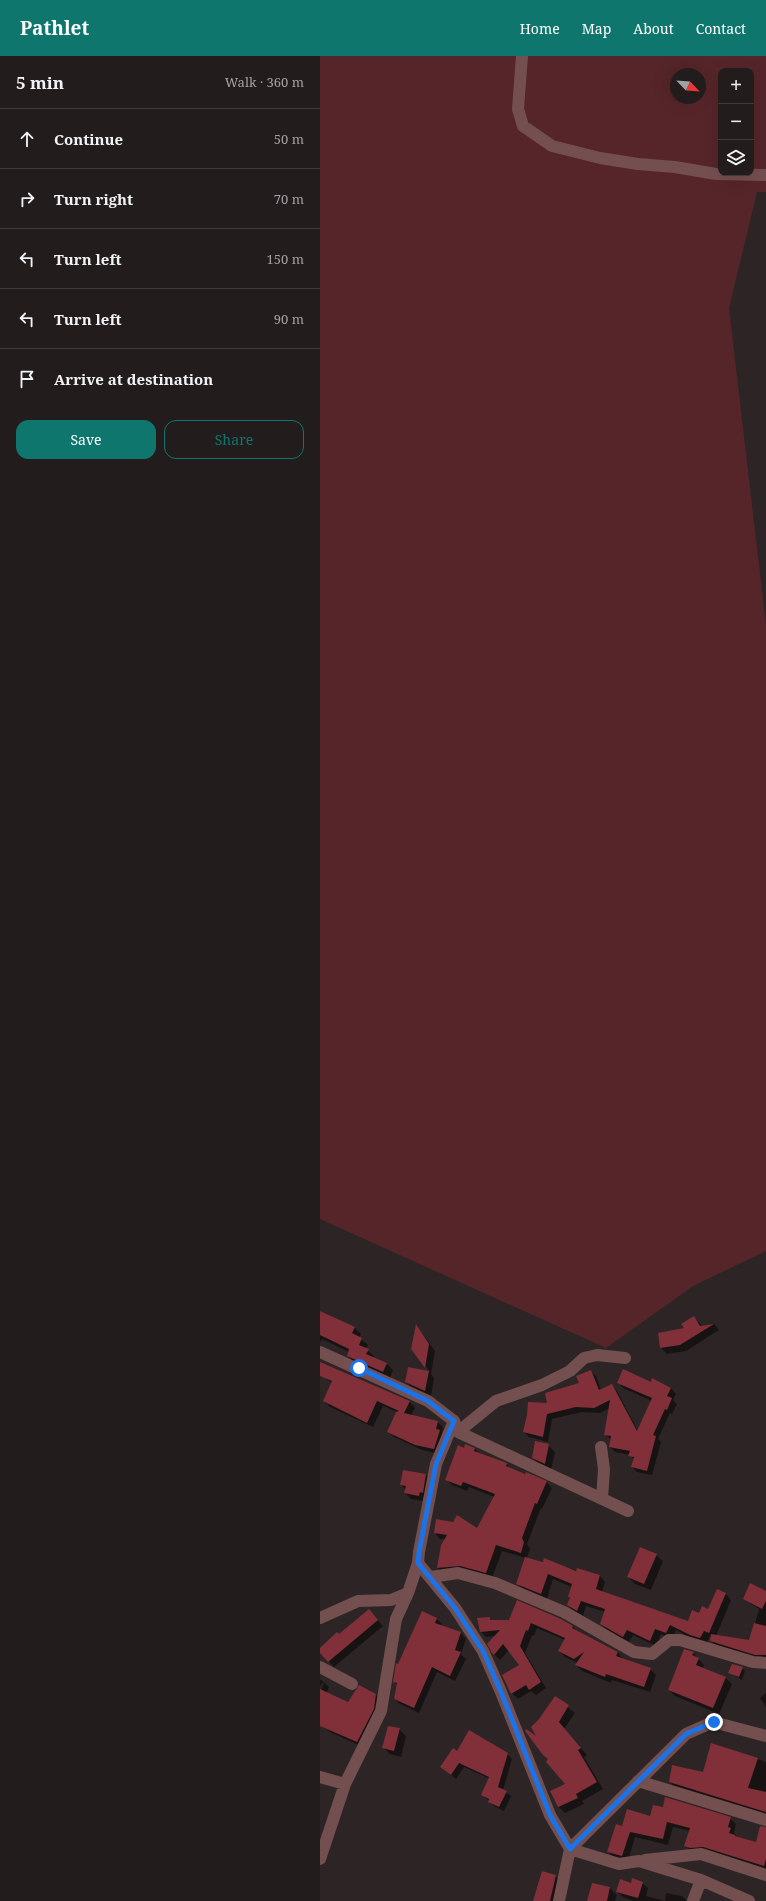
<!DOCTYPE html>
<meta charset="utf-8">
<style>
:root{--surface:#221c1c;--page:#2e2929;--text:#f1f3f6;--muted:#a2a1a3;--line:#3f3a3b;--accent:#0f766e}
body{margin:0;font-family:"Noto Serif",serif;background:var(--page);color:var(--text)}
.controls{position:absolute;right:12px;top:12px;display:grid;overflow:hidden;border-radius:8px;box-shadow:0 4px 16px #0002}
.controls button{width:36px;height:36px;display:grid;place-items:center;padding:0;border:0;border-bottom:1px solid var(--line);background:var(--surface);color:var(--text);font:20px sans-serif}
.compass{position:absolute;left:350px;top:12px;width:36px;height:36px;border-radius:50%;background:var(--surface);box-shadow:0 4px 16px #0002;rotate:115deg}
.stop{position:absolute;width:12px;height:12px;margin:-9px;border:3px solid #1a73e8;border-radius:50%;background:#fff}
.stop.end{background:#1a73e8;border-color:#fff;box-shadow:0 1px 4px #0008}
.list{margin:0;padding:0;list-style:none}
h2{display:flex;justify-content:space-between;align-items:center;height:52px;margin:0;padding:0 16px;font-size:17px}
h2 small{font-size:13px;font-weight:400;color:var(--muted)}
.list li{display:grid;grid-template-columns:26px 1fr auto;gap:12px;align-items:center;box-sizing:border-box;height:60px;padding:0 16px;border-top:1px solid var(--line)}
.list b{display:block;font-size:15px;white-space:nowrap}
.list em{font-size:13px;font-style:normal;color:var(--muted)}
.actions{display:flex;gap:8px;padding:12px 16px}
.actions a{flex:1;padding:9px 0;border:1px solid var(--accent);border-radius:12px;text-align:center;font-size:14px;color:var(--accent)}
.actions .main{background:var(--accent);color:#fff}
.icon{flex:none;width:22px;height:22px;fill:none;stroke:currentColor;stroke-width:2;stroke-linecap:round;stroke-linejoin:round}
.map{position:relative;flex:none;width:446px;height:1845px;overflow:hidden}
header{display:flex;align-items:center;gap:24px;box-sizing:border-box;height:56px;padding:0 20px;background:var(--accent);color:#fff}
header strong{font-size:19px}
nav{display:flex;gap:22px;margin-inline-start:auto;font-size:14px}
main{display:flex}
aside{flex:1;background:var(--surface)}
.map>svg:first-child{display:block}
</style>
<header>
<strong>Pathlet</strong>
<nav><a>Home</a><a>Map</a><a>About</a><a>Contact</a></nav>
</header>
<main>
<aside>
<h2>5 min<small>Walk · 360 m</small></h2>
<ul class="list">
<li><svg class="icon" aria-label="ahead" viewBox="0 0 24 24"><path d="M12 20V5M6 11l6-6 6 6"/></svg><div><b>Continue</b></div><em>50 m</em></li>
<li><svg class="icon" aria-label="right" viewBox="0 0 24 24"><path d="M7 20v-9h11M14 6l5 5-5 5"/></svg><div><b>Turn right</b></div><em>70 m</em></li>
<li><svg class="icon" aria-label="left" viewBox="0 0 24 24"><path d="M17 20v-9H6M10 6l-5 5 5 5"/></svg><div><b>Turn left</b></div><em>150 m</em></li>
<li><svg class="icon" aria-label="left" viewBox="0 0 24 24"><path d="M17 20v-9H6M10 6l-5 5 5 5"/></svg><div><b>Turn left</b></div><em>90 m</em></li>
<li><svg class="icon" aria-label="arrive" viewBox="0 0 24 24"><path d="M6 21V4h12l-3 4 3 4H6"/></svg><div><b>Arrive at destination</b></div></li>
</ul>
<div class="actions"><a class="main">Save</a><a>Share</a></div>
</aside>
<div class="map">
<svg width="446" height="1845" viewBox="0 0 446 1845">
<rect width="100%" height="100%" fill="#2d2525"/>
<path fill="#552529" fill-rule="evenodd" d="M0,0H446V136H437L409,252L446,569V1195L373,1230L286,1292L0,1163ZM401,15H431V117H401ZM356,18H380V42H356Z"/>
<path fill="#0007" d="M0,1255L35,1272L41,1278L39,1282L48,1289L46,1293L54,1300L53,1302L67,1308L73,1314L70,1322L34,1306L28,1300L29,1296L2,1283L0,1286Z
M374,1261L382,1270L394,1268L399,1274L366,1295L347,1298L341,1292L366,1273Z
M97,1270L115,1295L111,1318L114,1322L111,1341L92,1332L86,1326L88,1312L110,1316L92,1292Z
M6,1309L90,1346L95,1352L91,1360L117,1366L123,1371L122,1377L125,1381L120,1398L102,1394L74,1381L68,1376L77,1356L63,1350L53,1371L10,1351L4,1345L12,1327L1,1319Z
M270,1315L276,1320L281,1334L292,1330L297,1335L318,1375L332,1345L303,1332L298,1326L331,1327L351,1332L356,1338L353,1344L357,1348L352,1358L350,1357L338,1383L341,1386L332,1419L317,1416L312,1411L314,1404L310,1399L295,1396L290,1391L291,1384L285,1378L290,1352L280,1357L262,1356L232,1363L228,1386L209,1381L204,1376L228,1348L260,1327Z
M146,1389L155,1393L160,1398L186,1408L191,1413L226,1426L232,1432L222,1453L221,1452L207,1488L210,1493L207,1502L280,1520L285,1526L282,1536L368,1566L379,1558L388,1555L398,1535L406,1538L411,1544L396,1580L430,1586L439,1553L424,1543L446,1536V1605L397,1591L391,1585L392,1581L390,1580L386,1588L376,1585L356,1574L352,1583L341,1578L336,1590L313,1579L309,1586L287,1574L281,1568L285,1556L266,1550L263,1560L254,1555L248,1549L252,1531L233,1523L227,1543L203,1533L197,1528L206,1502L182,1495L172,1522L123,1517L118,1512L125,1483H120L115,1477L158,1473L174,1441L149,1431L147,1435L132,1429L126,1423Z
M228,1389L235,1396L231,1414L219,1408L213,1402Z
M84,1415L106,1419L111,1424L104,1445L91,1443L85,1437L86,1434L81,1429Z
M336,1499L343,1505L331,1534L315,1528L308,1521Z
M54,1560L63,1570L14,1611L0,1596V1593L19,1580Z
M169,1562L172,1565L252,1570L258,1576L298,1596L303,1604L330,1613L336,1619L330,1636L292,1624L291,1627L262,1615L256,1609L258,1607L245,1601L239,1595L245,1584L217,1572L214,1580L212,1579L205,1597L226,1632L216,1639L211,1635L198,1643L192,1637L200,1609L189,1594L180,1604L173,1597L175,1580L166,1581L160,1575Z
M117,1563L122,1568L121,1570L141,1577L146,1583L141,1598L146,1603L135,1625L117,1616L99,1657L80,1648L75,1643L78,1629L74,1626L79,1609Z
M373,1597L384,1609L383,1612L406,1622L412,1628L399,1658L355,1640L349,1634Z
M422,1612L425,1615L422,1624L410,1617Z
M0,1623L9,1631L7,1637L28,1647L56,1639L62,1645L43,1691L10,1676L0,1668V1636L4,1627H2L0,1631Z
M446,1637V1651L440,1642Z
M235,1641L255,1657L244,1673L267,1699L264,1701L283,1733L262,1745L264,1748L245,1757L239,1751L247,1728L229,1704L219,1684L220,1664Z
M79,1673L86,1680L81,1701L70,1698L64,1692Z
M392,1688L446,1706V1760L356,1733L350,1726L383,1717Z
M137,1696L187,1698L192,1703L183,1734L191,1740L184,1755L174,1750L163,1739L170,1723L144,1711L136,1723L121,1711Z
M331,1761L410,1762L416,1768L414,1776L416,1780L437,1787L446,1784V1814L371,1795L365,1789L370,1775L353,1771L348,1789L315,1781L308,1805L294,1802L288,1796L303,1771Z
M235,1820L238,1823L233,1845H214Z
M322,1827L328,1832L326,1840L345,1845L346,1837L362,1840L367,1845H313L303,1841L297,1836L311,1828Z
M272,1828L290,1832L297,1839L295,1845H270Z"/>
<path fill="#812f39" d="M0,1255L35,1271L32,1277L42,1282L39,1289L49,1293L46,1298L67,1307L63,1316L27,1300L29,1293L0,1279Z
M374,1260L380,1270L394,1268L360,1289L340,1292L338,1277L364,1272L361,1268Z
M96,1268L109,1288L105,1312L91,1293Z
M0,1306L90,1345L84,1357L118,1365L116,1373L120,1374L114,1393L95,1389L67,1376L76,1356L79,1355L57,1345L47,1367L3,1345L12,1325L0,1320Z
M88,1311L109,1315L105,1335L85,1326Z
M303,1313L331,1326L332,1322L351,1332L347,1340L352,1342L347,1354L345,1353L333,1379L336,1380L327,1415L311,1411L314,1401L308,1400L310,1395L289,1391L291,1380L284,1379L290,1344L274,1352L256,1351L227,1358L223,1381L203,1376L207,1359L208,1346L227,1347L225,1337L259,1327L256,1320L271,1314L279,1334L292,1328L317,1375L332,1342L297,1327Z
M215,1385L229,1388L225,1408L212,1402Z
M145,1388L155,1392L154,1395L187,1407L186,1410L205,1418L206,1416L227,1425L217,1448L215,1447L202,1482L204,1486L201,1497L176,1489L166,1517L140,1510L117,1512L121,1489L127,1479L114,1477L116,1463L133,1466L137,1459L157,1472L175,1438L143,1426L141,1430L125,1424L138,1389L144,1392Z
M83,1414L106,1418L103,1437L100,1436L99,1440L84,1437L86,1430L80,1429Z
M320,1491L337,1498L324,1528L307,1521Z
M205,1501L223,1506L224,1502L256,1515L257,1512L280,1519L276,1533L368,1565L372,1554L379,1557L382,1550L388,1553L397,1533L406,1537L389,1577L384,1575L380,1582L370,1579L350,1569L346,1577L335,1573L330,1585L307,1574L303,1581L280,1568L285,1553L261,1545L257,1555L247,1549L250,1541H248L252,1528L228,1518L221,1538L196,1528Z
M430,1527L446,1535V1545L442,1553L423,1543Z
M197,1544L241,1563L253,1570L252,1572L298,1596L296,1600L331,1612L324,1631L286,1618L285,1621L255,1609L264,1596L254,1603L238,1595L245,1582L211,1567L208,1575L206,1574L200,1590L221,1626L209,1634L206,1629L191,1638L182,1619L199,1609L183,1588L174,1599L172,1597L167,1588L180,1574L160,1576L157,1562L170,1561V1564H189Z
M49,1553L58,1564L8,1606L0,1597V1592L17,1576L19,1578Z
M102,1555L117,1562L115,1567L141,1576L135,1594L141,1596L130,1620L112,1611L94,1652L74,1643L77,1627L73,1626L76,1607L78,1608Z
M434,1567L446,1570V1599H435L390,1585L391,1578L429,1584Z
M364,1593L374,1596L372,1599L379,1602L376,1609L406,1621L393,1652L348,1634Z
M412,1608L423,1611L419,1621L408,1617Z
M39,1629L56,1638L54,1653L37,1686L0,1670V1633L28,1646Z
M235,1640L249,1649L239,1666L261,1692L258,1694L277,1726L256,1738L258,1742L238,1751L230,1735L245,1728L226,1706L228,1703L223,1699L205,1675L206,1673L216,1680L211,1671L219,1663Z
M68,1670L80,1672L74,1695L62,1692Z
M149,1674L188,1697L178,1731L187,1735L179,1751L168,1746L169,1743L161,1739L169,1721L139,1707L131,1719L120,1711L133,1692L137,1695Z
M391,1687L438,1702L428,1732L446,1736V1756L349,1726L352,1709L383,1716Z
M345,1741L411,1761L408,1771L411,1772L409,1777L415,1779V1780L436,1786L440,1770L446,1771V1803L444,1810L383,1791L370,1792L364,1790L370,1772L347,1766L343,1783L310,1776L302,1800L287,1796L296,1768L302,1770L307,1753L330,1760L333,1749L343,1751Z
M222,1815L236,1819L230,1845H213Z
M312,1822L323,1826L318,1842L296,1836L300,1823L311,1827Z
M272,1827L290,1831L287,1845H267Z"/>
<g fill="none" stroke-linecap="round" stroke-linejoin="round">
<path stroke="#744f50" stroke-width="12" d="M202,0L198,53L203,70L232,90L280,102L318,108L355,111L396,118L446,119
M0,1296L108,1345L134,1365L138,1376L308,1455
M138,1376L176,1345L222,1329L250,1315L264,1302L277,1299L305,1302
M281,1391L284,1413L282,1443
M98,1507L135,1552L163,1595L181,1636L230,1759L250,1793L299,1808L319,1805L381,1824L429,1845
M111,1521L138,1517L175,1527L244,1556L314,1596L332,1598L349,1584H360L433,1606L446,1607
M0,1562L38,1545L71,1544L88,1537
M0,1611L32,1628
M0,1721L25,1728
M318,1725L446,1764
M0,1803L25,1728L61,1655L76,1563L88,1537L98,1507L99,1496L116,1408L134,1365
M325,1804L381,1798L446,1819
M239,1845L250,1793L366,1678L393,1666L446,1680
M373,1845L381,1824"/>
</g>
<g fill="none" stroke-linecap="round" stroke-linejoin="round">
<path stroke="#1a73e8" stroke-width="5" d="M39,1312L108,1345L134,1365L116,1408L99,1496L98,1507L135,1552L163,1595L181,1636L230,1759L250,1793L366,1678L394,1666"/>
</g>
</svg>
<div class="controls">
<button>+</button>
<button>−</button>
<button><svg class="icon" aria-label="layers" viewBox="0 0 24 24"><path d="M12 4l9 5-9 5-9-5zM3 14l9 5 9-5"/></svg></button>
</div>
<svg class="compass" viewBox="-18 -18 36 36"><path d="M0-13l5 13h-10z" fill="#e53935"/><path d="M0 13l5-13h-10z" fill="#a2a1a3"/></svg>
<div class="stop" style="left:39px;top:1312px"></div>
<div class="stop end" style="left:394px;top:1666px"></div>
</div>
</main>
